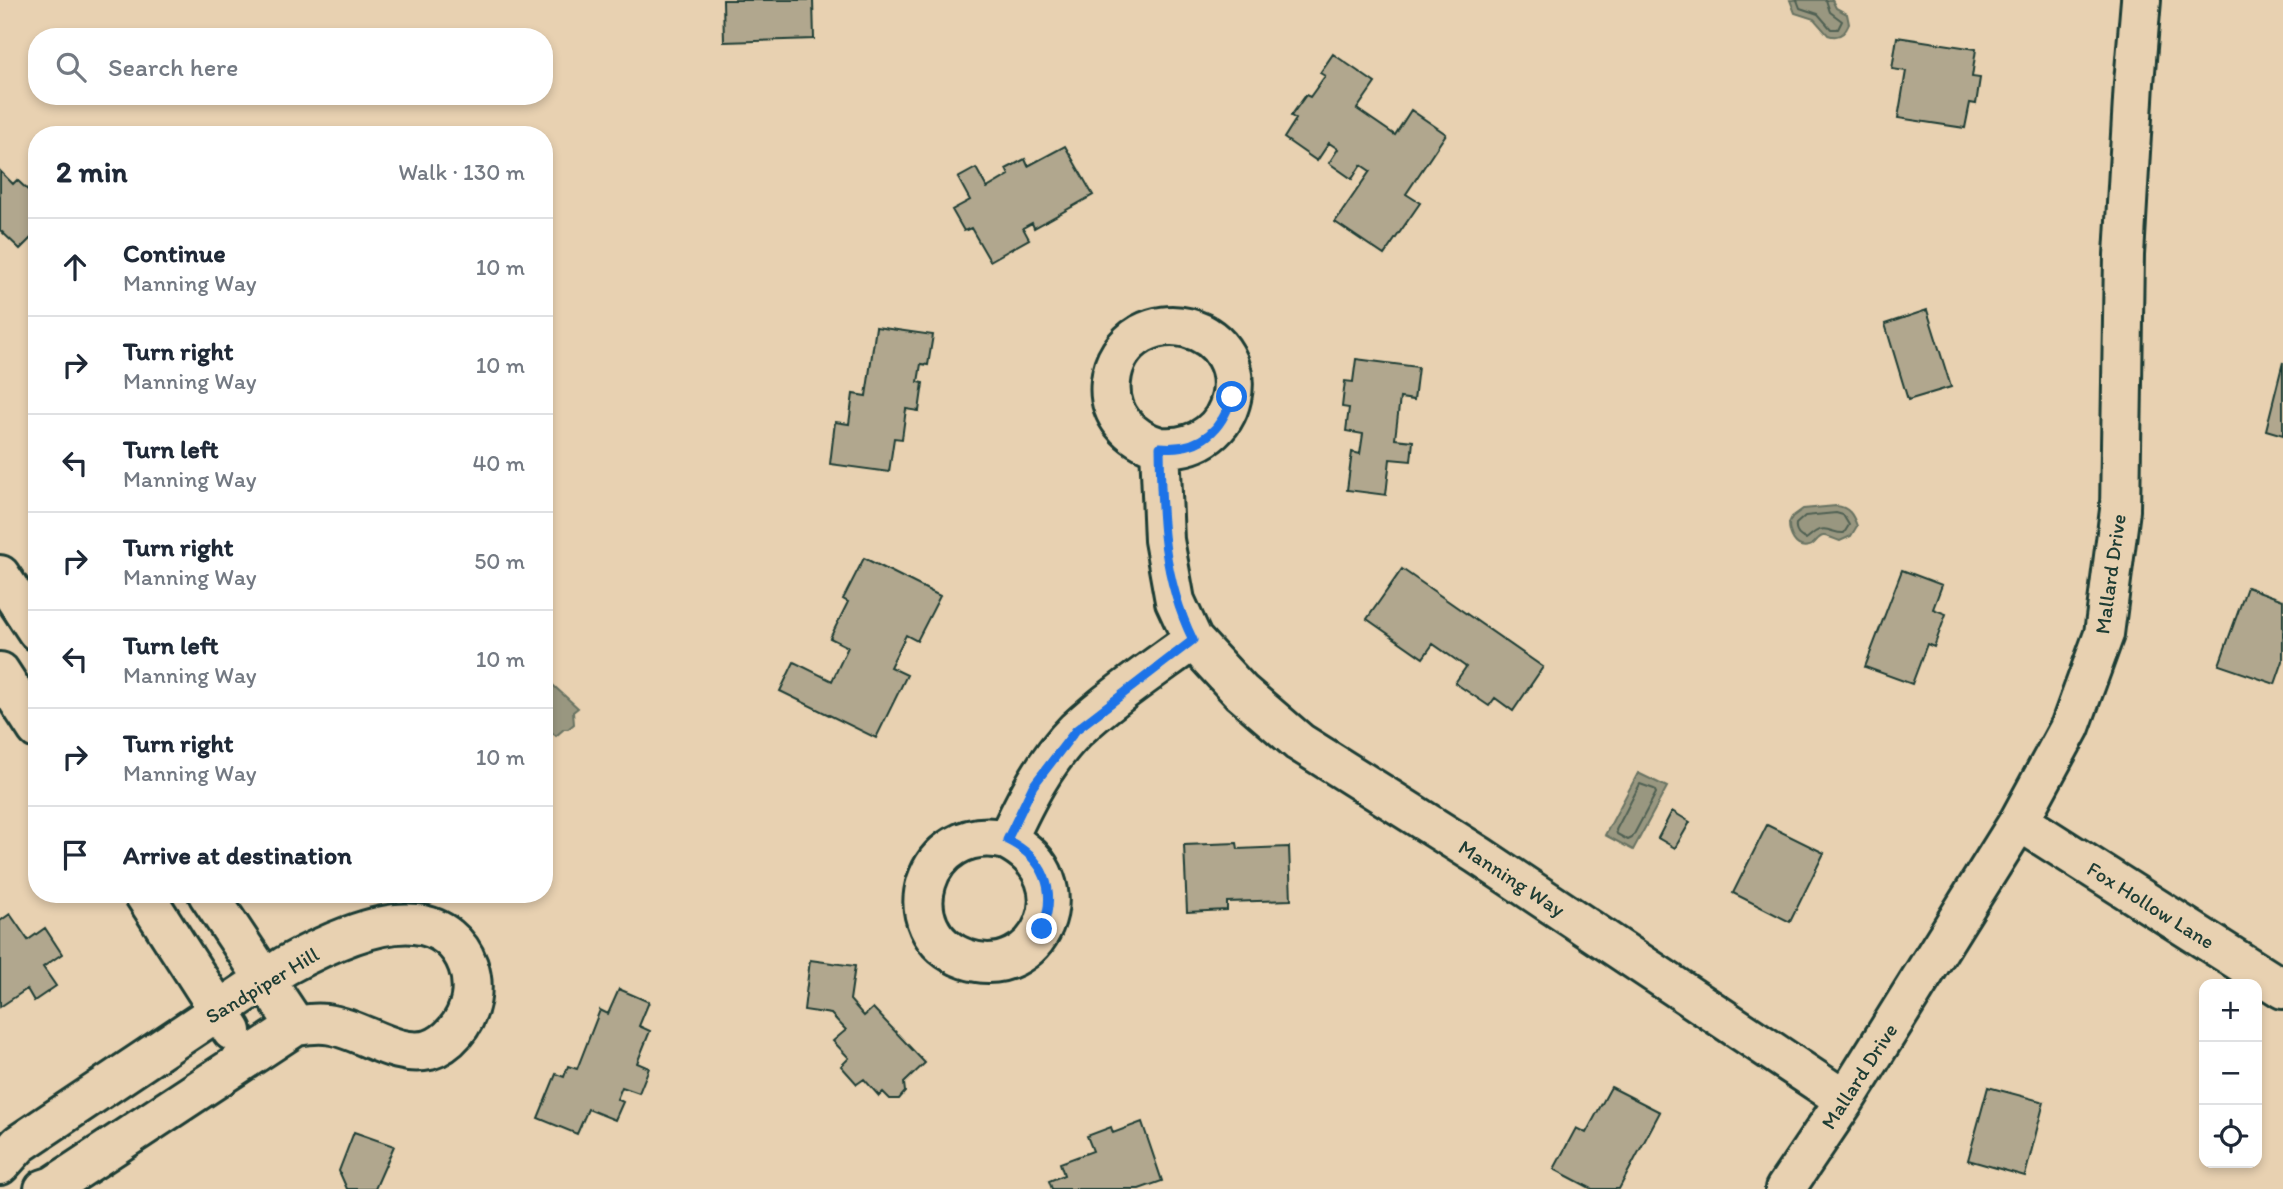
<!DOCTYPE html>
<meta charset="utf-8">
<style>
:root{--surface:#fff;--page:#f2f2f3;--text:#1f2937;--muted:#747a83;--line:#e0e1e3}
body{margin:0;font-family:Itim,sans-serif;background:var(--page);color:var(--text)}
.controls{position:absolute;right:21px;bottom:21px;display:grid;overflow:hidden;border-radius:14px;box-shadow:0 4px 10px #0003}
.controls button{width:63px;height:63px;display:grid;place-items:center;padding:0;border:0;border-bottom:2px solid var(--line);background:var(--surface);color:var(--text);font:35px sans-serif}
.stop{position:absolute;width:21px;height:21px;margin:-16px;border:5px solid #1a73e8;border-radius:50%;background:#fff}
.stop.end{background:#1a73e8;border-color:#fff;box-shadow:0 2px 7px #0008}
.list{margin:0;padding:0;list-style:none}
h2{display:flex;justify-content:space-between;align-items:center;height:91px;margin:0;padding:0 28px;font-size:30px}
h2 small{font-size:23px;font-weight:400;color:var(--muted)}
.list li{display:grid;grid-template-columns:46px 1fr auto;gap:21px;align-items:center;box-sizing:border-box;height:98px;padding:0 28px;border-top:2px solid var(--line)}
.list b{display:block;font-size:26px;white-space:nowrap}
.list p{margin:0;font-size:23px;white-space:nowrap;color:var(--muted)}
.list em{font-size:23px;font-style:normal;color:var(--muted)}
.icon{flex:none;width:38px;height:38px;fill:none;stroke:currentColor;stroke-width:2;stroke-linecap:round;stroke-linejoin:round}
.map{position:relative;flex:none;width:2283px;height:1189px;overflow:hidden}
.search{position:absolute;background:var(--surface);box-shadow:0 4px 10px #0003;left:28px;top:28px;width:525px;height:77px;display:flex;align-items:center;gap:18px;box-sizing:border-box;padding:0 24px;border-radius:28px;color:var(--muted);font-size:26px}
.panel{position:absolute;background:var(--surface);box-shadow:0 4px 10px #0003;left:28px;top:126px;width:525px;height:777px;border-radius:28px}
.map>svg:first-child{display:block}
</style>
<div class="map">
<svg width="2283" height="1189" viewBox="0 0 2283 1189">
<rect width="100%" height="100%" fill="#e8d1b1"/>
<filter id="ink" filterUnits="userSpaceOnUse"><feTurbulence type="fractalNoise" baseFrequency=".0143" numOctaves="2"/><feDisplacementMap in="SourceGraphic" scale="14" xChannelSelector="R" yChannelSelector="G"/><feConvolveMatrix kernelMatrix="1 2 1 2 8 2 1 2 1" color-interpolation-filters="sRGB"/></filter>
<g filter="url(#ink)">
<path fill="#999780" stroke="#687362" stroke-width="2" d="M1790,0H1832L1836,8L1847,14L1849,24C1845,34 1839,39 1828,35L1814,19L1795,13Z
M1836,506C1849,507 1853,515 1857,526L1851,536L1840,541C1835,540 1828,535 1823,536C1817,537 1815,545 1809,546C1795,550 1789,534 1789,523L1792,517L1803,509Z
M544,677L578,708L573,712L574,724L568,729H564L556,736L544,726Z
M1638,773L1667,787L1633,850L1605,835Z"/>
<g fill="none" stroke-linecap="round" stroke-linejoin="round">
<path stroke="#506152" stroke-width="2" d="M1797,0L1800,8L1818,14L1831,29H1838L1842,21L1830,12L1826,0
M1836,513L1843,515L1849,525L1844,533C1834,534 1825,525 1815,532C1812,534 1809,537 1806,539C1799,537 1795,532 1796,524L1805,516Z
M1640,784L1654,789L1656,793L1632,838L1628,840L1617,834L1616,830Z"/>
</g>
<path fill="#b1a78e" stroke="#1f3d34" stroke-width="2" d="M723,0H813L814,39L724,42Z
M1897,37L1976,49L1972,77L1980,78L1976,104L1970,103L1965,128L1898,118L1906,71L1892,69Z
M1333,54L1375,83L1357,109L1395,135L1411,110L1446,134L1406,194L1420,203L1384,255L1335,222L1370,171L1361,165L1352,179L1329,163L1338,149L1329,143L1317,161L1284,138L1296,119L1291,116L1306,95L1310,97L1325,76L1320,73Z
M1065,146L1093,195L1034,228L1032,223L1023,228L1029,239L990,261L971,228L964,231L952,210L970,200L958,178L976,168L987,188L1009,175L1006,169L1025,159L1028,166Z
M0,171L13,184L17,180L30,192L37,185V232L20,249L0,230Z
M1927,310L1951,387L1908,400L1885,324Z
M876,327L933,335L928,365L921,364L918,382L923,383L919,411L906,409L902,439L894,438L889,472L830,464L835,422L849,424L853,394L866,396Z
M1356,359L1418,367L1414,400L1400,398L1395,439L1413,441L1411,461L1390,459L1386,495L1347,490L1352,452L1360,454L1363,434L1346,431L1349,408L1342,407L1345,381L1353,382Z
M2283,362V435L2266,430Z
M864,558L940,596L917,641L906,635L890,667L907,675L876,738L780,691L794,662L832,681L848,647L830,638L848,602L843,599Z
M1402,569L1543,667L1513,711L1495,698L1489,706L1455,683L1466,667L1433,644L1423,658L1367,619Z
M1902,570L1942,585L1933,609L1946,614L1934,647L1927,644L1912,684L1865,667Z
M2247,587L2283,600V661L2275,684L2219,665Z
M1672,811L1690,822L1675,848L1658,838Z
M1767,825L1824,853L1790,922L1733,893Z
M1237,843L1238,849L1289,847L1291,900L1227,902V910L1187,912L1184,845Z
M10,914L28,940L45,928L62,954L43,967L56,986L34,1001L27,989L0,1007V921Z
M810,960L855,966L850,1000L864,1016L873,1008L925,1063L904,1083L905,1092L899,1099H890L883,1092L879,1096L864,1079L857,1084L841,1066L849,1058L833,1041L846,1030L831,1014L804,1010Z
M619,989L649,1002L639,1026L650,1031L637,1063L649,1068L639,1093L622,1087L617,1099L623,1102L615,1120L588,1109L577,1134L538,1118L556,1074L564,1077L568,1066L577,1069L600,1010L608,1014Z
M1611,1087L1660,1112L1619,1189H1592L1554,1169L1576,1128L1586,1133Z
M1988,1087L2044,1102L2025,1176L1968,1160Z
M1142,1122L1162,1181L1139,1189H1052L1049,1181L1064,1175L1060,1163L1093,1151L1087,1136L1111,1127L1113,1133Z
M354,1132L394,1146L375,1189H347L339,1171Z"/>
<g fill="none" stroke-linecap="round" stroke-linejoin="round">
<defs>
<path id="minor" d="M1160,447C1241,454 1260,348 1188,328C1172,324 1155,326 1141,334C1124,344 1113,361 1111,381C1107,414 1130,439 1160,447L1164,540L1175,601L1193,640L1241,692L1299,742L1478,855L1845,1100
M0,575L37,631
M0,672L37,729
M2019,821L2283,989
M1007,840C922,820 891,933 966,959C1038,984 1088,881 1007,840C1025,801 1045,761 1076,730C1110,698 1155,668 1193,640
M144,894L232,1031
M208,894L296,1026
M0,1165L19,1144L285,966C320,947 375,920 415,924C469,929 489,993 455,1032C449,1039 439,1047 429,1050C396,1058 364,1031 332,1025C320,1022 308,1024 296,1026L53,1186L44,1189
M1785,1189L1845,1100L2019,821L2070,727L2104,634L2120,510L2124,255L2134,83L2141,0"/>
</defs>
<use href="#minor" stroke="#1f3d34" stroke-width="44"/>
<use href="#minor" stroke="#e8d1b1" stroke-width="38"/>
</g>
</g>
<g fill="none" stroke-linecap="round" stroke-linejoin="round" filter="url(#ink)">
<path stroke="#1a73e8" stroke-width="9" d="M1042,929C1058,890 1044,858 1007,840L1033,786L1076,730L1193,640C1162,577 1161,515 1160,447C1198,451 1221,432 1232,397"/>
</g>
<g text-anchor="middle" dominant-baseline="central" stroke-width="5" stroke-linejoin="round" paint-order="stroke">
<g font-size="21" fill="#1f3d34" stroke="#e8d1b1">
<text transform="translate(2110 574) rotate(-82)">Mallard Drive</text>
<text transform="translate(1512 878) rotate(33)">Manning Way</text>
<text transform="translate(2151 905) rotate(32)">Fox Hollow Lane</text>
<text transform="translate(262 985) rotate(-31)">Sandpiper Hill</text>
<text transform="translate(1859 1076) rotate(-57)">Mallard Drive</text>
</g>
</g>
</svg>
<div class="controls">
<button>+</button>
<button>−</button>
<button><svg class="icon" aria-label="locate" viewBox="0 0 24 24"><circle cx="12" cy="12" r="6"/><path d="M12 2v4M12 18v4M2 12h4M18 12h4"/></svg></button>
</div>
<div class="stop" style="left:1232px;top:397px"></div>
<div class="stop end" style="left:1042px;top:929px"></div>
<div class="search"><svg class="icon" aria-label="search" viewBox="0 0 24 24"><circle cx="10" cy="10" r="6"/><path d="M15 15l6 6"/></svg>Search here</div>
<section class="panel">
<h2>2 min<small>Walk · 130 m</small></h2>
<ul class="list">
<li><svg class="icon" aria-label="ahead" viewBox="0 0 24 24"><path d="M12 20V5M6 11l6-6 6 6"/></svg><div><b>Continue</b><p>Manning Way</p></div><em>10 m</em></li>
<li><svg class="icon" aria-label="right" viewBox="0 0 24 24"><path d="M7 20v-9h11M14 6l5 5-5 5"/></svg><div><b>Turn right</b><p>Manning Way</p></div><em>10 m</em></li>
<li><svg class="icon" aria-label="left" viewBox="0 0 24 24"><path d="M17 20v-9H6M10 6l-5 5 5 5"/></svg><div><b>Turn left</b><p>Manning Way</p></div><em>40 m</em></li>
<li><svg class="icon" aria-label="right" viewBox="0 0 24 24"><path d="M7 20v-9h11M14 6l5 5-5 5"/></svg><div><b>Turn right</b><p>Manning Way</p></div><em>50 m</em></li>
<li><svg class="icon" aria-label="left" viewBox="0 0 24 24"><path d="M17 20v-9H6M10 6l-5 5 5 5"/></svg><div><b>Turn left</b><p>Manning Way</p></div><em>10 m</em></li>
<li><svg class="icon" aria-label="right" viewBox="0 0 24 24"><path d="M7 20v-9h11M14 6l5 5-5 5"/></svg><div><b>Turn right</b><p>Manning Way</p></div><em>10 m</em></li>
<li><svg class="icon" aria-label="arrive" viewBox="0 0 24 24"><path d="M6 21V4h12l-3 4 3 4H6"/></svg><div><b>Arrive at destination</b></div></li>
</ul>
</section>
</div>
